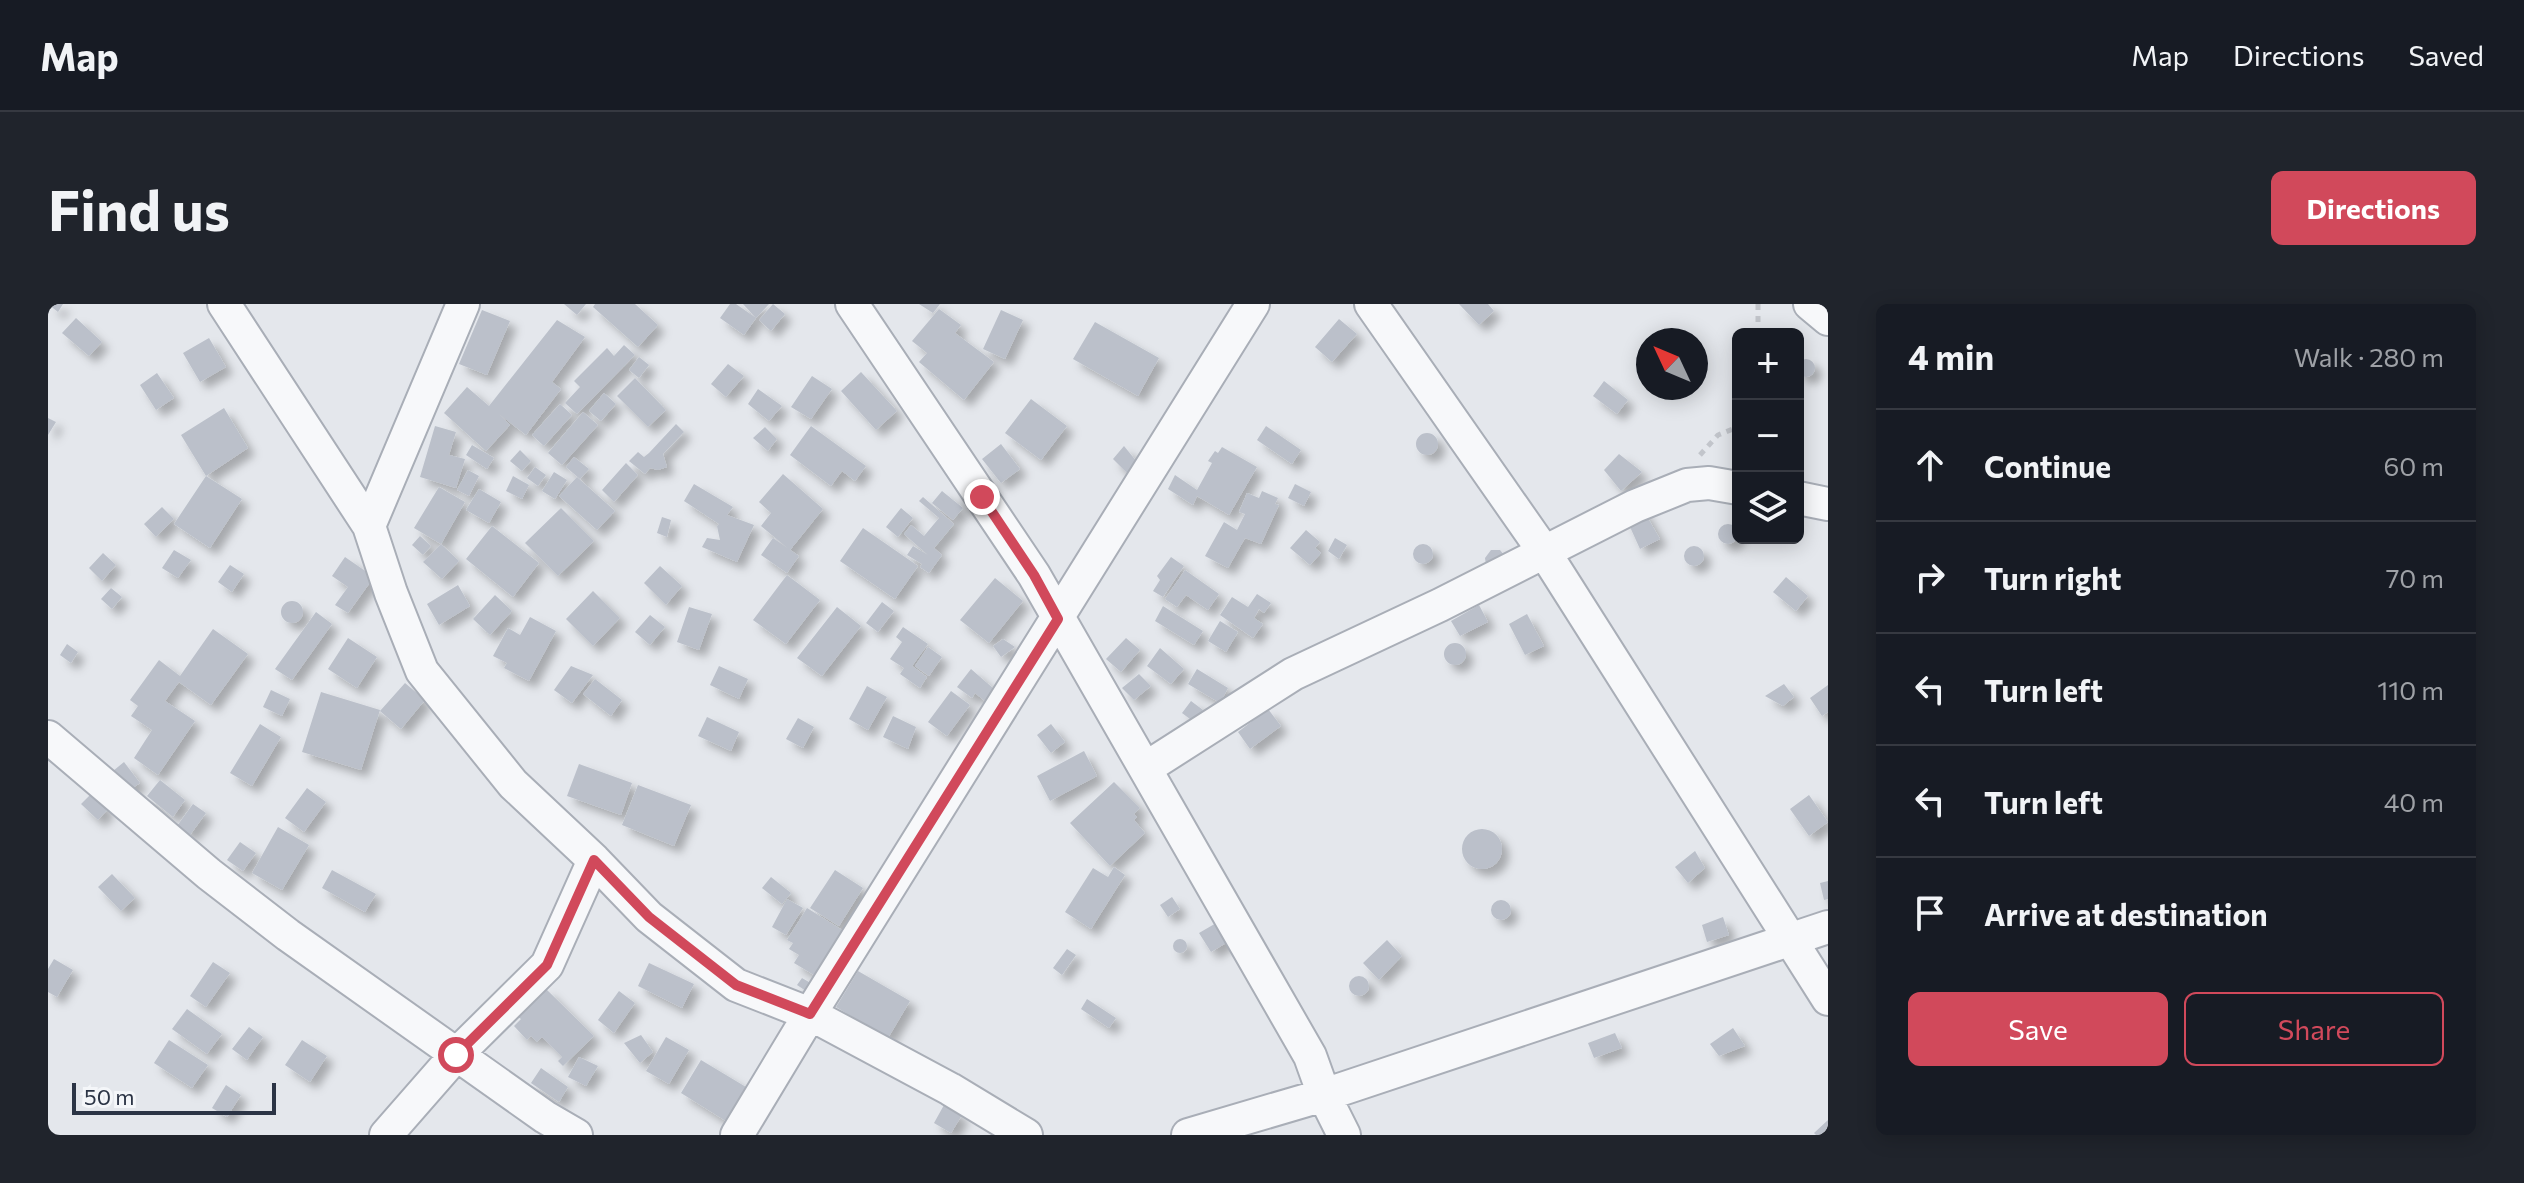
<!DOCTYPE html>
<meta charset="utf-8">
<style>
:root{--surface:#171b24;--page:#20242c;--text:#f1f3f6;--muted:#9ea1a6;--line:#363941;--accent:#d1495b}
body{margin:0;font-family:Commissioner,sans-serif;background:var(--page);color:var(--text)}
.controls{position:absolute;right:24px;top:24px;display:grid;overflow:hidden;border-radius:12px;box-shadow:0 4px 20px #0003}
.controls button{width:72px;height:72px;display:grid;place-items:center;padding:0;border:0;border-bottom:2px solid var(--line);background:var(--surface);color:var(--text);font:40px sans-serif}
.compass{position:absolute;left:1588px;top:24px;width:72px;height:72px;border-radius:50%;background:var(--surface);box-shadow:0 4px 20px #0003;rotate:314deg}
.scale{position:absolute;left:24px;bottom:20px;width:204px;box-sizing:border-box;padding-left:8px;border:4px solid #2b3445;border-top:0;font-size:22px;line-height:28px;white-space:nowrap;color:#2b3445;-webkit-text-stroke:6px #f4f6f9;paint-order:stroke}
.stop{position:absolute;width:24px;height:24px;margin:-18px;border:6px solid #d1495b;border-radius:50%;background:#fff}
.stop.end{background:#d1495b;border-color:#fff;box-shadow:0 2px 8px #0008}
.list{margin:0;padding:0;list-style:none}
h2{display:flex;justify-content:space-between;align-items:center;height:104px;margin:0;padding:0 32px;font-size:34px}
h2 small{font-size:26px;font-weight:400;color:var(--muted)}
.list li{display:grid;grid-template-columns:52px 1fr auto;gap:24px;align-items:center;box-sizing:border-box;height:112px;padding:0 32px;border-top:2px solid var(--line)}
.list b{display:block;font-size:30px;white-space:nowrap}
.list em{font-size:26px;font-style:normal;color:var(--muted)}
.actions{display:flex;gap:16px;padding:24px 32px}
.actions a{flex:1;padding:18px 0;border:2px solid var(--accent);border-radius:12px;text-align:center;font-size:28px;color:var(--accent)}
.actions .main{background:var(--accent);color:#fff}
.icon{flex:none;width:44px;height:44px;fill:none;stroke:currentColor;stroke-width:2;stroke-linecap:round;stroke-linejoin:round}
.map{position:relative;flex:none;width:1780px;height:831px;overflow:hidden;border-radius:12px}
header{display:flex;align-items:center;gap:48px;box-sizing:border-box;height:112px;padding:0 40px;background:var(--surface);border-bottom:2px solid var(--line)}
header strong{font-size:38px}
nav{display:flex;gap:44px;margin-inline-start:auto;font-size:28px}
.intro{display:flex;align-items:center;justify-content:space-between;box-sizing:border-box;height:192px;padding:0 48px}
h1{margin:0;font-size:56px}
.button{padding:20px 36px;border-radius:12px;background:var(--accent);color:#fff;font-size:28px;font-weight:700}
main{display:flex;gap:48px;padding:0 48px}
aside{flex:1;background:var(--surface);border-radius:12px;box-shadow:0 4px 20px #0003}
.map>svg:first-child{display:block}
</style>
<header>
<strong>Map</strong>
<nav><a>Map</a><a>Directions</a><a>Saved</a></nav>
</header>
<div class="intro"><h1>Find us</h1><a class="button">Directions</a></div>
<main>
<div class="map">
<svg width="1780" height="831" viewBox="0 0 1780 831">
<defs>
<filter id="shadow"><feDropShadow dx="7" dy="7" stdDeviation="4" flood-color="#0004"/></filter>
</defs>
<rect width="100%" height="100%" fill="#e4e7ec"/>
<path fill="#bbc0ca" filter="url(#shadow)" d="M0,0H15L10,8Z
M516,0H538L529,11Z
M547,0H587L610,21L590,43L545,3Z
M682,0H688L708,14L696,31L672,14Z
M695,0H721L708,14Z
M725,0L737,10L723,27L711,16Z
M871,0H892L885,9Z
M1411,0H1440L1446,7L1431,21Z
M891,5L913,21L907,29L946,58L916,96L871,58L879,49L864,37Z
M434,6L462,17L439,71L411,60Z
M953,6L975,16L957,55L935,45Z
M28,14L54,38L41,52L14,29Z
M1291,15L1309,30L1284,58L1267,43Z
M509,16L537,33L504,78L513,85L478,131L451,110L462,121L438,147L396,109L419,83L441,102Z
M1047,18L1111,54L1090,92L1025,55Z
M161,34L178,63L152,78L135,49Z
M576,41L587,51L529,110L517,99L532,83L526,77L559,44L566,52Z
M591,53L601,61L591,74L581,66Z
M1749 64a9 9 0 1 1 18 0a9 9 0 1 1-18 0Z
M680,60L696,72L678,93L663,80Z
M813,68L849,107L828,126L793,87Z
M109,69L126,94L108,106L92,81Z
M764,72L784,85L763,115L743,103Z
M587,74L618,106L600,123L569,92Z
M1556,77L1580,96L1569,110L1545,92Z
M710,85L734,102L721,117L700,100Z
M556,89L568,100L553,117L541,107Z
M983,95L1019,122L993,156L957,129Z
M512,100L524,111L496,142L484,131Z
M176,104L200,144L158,172L194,195L162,244L126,220L158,172L133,131Z
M535,108L550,121L514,161L500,149Z
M0,114L8,118L0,131Z
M628,120L636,128L615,150L619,163L610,166L602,164L597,170L581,157L590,148L596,153L601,149Z
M387,122L408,128L401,151L417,155L408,184L372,173Z
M763,122L818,162L807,177L794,167L783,182L742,151Z
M1218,122L1253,146L1244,160L1209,136Z
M717,123L729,135L720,147L705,134Z
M1368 140a11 11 0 1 1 22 0a11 11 0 1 1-22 0Z
M953,140L972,165L953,179L934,155Z
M424,141L446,154L439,165L418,151Z
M1076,142L1089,158L1081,171L1065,155Z
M1174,143L1209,163L1181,211L1149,192L1145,201L1120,185L1127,171L1149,186L1164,159L1160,157L1167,147L1170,149Z
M472,146L483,157L474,167L462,157Z
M1571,150L1594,168L1573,187L1556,166Z
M526,153L541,165L532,175L518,163Z
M578,159L590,171L566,198L554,186Z
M487,163L498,171L490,182L479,174Z
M420,166L431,172L421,192L409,186Z
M506,168L519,176L507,195L494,187Z
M735,170L775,205L742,246L713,222L723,209L711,198Z
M465,172L481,181L474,195L458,187Z
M529,173L567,207L549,226L511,192Z
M646,180L685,203L679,211L706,221L689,258L654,243L659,234L672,236L669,222L671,220L636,197Z
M1247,180L1263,188L1256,202L1240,194Z
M391,183L417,198L393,240L411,257L394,275L375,258L393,240L366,224Z
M431,185L453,198L441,219L418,206Z
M894,187L915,204L905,216L884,199Z
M1214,187L1230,194L1227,200L1231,201L1213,240L1197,234L1180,264L1157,252L1176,218L1189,226L1197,210L1191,208L1199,189L1211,194Z
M875,193L906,220L886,244L894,251L881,269L872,263L874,260L859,251L865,242L880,251L856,230L863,221L876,232L891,214L871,197Z
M114,203L126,215L108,233L96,220Z
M513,204L546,237L510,272L477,239Z
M853,204L865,214L850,233L838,223Z
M1594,204L1612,235L1592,245L1578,214Z
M614,213L623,216L619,233L609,229Z
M1670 230a10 10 0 1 1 20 0a10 10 0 1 1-20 0Z
M444,222L491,259L465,293L418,255Z
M815,224L870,262L847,295L792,257Z
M1258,226L1272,238L1267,244L1273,249L1262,261L1242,244Z
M372,232L383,242L375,251L364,241Z
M725,234L751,252L739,269L713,251Z
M1287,234L1299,241L1291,255L1280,247Z
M1365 250a10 10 0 1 1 20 0a10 10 0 1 1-20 0Z
M1636 252a10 10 0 1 1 20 0a10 10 0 1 1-20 0Z
M126,246L143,256L130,274L114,264Z
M1443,246H1452L1456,251L1438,261L1437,254Z
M55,249L68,261L54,277L41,264Z
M297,253L326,273L300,309L287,301L300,283L284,272Z
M1123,253L1136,262L1115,293L1105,287L1112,276L1109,272Z
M182,261L196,270L184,288L170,278Z
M612,262L634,282L618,301L596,279Z
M1137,266L1171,290L1160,306L1138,291L1129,303L1117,295Z
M739,271L772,296L738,340L705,316Z
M1738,273L1760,292L1748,307L1725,288Z
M947,274L975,297L941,339L912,316Z
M410,281L422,302L391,321L379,300Z
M63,284L74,293L64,305L53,295Z
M545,287L572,314L545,342L518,315Z
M1209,290L1223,299L1216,309L1211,305L1206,314L1215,320L1205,334L1172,311L1184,293L1200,303Z
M447,291L464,307L442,331L425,315Z
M233 308a11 11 0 1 1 22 0a11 11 0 1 1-22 0Z
M834,298L846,307L830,328L818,319Z
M1431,301L1440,318L1412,332L1403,317Z
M1115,302L1155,327L1146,341L1107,317Z
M641,303L664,310L651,346L629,338Z
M789,303L813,322L774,372L749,354Z
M268,308L284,320L244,376L227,365Z
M1479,310L1496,342L1477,351L1461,320Z
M602,311L617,323L602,341L587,328Z
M482,313L508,327L481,377L456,364L459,359L445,352L460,324L472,331Z
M1172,317L1190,328L1178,348L1160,337Z
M855,323L880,340L864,362L879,373L872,384L852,370L856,364L842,355L854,338L848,333Z
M165,325L200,350L163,401L131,378L117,397L147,417L110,471L86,454L104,426L83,412L90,402L82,396L111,356L132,372Z
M300,334L329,353L309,384L280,365Z
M1078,334L1092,346L1073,368L1058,355Z
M955,335L967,343L953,353L945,342Z
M1396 350a11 11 0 1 1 22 0a11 11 0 1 1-22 0Z
M19,340L30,348L23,359L12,351Z
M880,343L894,353L881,372L867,362Z
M1112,344L1136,365L1123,380L1099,362Z
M523,362L545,371L524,399L506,386Z
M671,362L700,375L691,395L662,381Z
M923,365L946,385L937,397L927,389L924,394L909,383Z
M1149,365L1180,384L1172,399L1140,380Z
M1091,370L1103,382L1086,396L1074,384Z
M547,375L574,396L563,412L535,390Z
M357,379L377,396L353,425L332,407Z
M1736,380L1746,393L1735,402L1717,392Z
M1780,381V408L1774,412L1762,394Z
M819,382L839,393L820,426L801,415Z
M223,386L242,395L234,412L215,403Z
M903,387L922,401L899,432L880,418Z
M273,388L332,406L313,466L254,448Z
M1143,397L1155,406L1146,418L1134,409Z
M1220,405L1233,422L1202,445L1190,428Z
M845,412L868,423L860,445L835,433Z
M659,413L691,428L683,447L650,432Z
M750,414L766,423L755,444L738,435Z
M212,420L233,433L204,482L182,469Z
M1003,420L1017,438L1003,449L989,431Z
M1036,447L1049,472L1002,497L989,472Z
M76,458L92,479L80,487L65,467Z
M531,460L584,479L573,511L519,492Z
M112,476L137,496L125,513L99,492Z
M1066,478L1092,504L1086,510L1089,513L1086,516L1097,529L1062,562L1022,519Z
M590,481L643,501L626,542L574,521Z
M259,484L278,498L256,528L237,514Z
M44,489L60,505L50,516L33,500Z
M1761,491L1780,518L1761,532L1742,505Z
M145,500L158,509L142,531L129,522Z
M230,523L261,541L234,586L204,569Z
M1414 545a20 20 0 1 1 40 0a20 20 0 1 1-40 0Z
M192,538L208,549L195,567L179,556Z
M1647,547L1657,564L1640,579L1627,563Z
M1066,563L1077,571L1043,625L1017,608L1045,564L1060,573Z
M284,566L328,590L317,608L274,584Z
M787,566L815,584L791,622L762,604Z
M64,570L87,594L73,607L50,583Z
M723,573L743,589L734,600L714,584Z
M1780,577V595L1776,596L1772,579Z
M1124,593L1132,605L1120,613L1112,601Z
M739,595L755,604L738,631L724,623Z
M1443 606a10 10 0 1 1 20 0a10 10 0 1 1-20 0Z
M759,604L794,626L766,671L746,659L751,651L741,645L745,639L739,636Z
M1675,613L1681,631L1659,638L1654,621Z
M1170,618L1183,636L1163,648L1151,629Z
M1125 642a7 7 0 1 1 14 0a7 7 0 1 1-14 0Z
M1339,636L1354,652L1331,676L1315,659Z
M1019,645L1028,651L1014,671L1005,664Z
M6,655L25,666L9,693L0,688V665Z
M165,658L182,669L158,703L142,692Z
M601,659L646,680L634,704L590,682Z
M810,667L862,697L840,734L788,703Z
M1301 682a10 10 0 1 1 20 0a10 10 0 1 1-20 0Z
M754,674L766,681L761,689L749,681Z
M498,685L546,732L515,762L510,757L514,753L494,733L489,738L483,732L479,736L466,722L473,715L470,713Z
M571,687L587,699L566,729L550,716Z
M1039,695L1068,714L1061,724L1033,705Z
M139,705L174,730L159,750L124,725Z
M201,723L215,733L199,756L184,745Z
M1685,724L1697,742L1671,752L1662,740Z
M1567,729L1574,744L1546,754L1540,739Z
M593,731L605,748L592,759L576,739Z
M618,733L641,746L621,780L598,767Z
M121,736L160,761L144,784L106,759Z
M254,736L279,752L262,778L237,761Z
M531,753L550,762L538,782L520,773Z
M653,756L703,786L681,819L633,789Z
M493,764L520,783L511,798L483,779Z
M178,781L193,791L179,813L164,804Z
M896,801L914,811L903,829L886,819Z
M1780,816V831H1768L1766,829Z"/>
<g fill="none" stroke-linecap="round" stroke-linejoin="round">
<defs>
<path id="minor" d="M176,0L321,222L343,289L374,367L465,480L546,556L601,613L688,681L762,710L902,785L978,831
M804,0L986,271L1262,752L1276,791L1296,831
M1323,0L1497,249L1780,695
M1762,0L1780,15
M1750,194L1780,200
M321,222L415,0
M0,433L161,570L240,631L497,813L528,831
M1098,464L1245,370L1392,301L1587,202L1639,181L1661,179L1690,184
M338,831L408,751L499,661L546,556
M689,831L762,710L1205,0
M1140,831L1276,791L1780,623"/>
</defs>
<use href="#minor" stroke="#a9aeb7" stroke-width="36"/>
<path stroke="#c2c5cb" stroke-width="5" stroke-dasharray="6 6" stroke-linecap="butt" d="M1710,0V30
M1652,151L1670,131L1690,123"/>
<use href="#minor" stroke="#f7f8fa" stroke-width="32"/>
</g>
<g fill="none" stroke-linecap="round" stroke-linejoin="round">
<path stroke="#d1495b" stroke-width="10" d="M408,751L499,661L546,556L601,613L688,681L762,710L1010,315L986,271L934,193"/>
</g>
</svg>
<div class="controls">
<button>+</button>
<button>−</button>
<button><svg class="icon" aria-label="layers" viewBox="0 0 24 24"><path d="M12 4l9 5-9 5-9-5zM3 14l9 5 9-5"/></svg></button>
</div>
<svg class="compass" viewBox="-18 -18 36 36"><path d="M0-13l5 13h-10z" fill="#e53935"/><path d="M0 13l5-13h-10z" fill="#9ea1a6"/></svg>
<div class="scale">50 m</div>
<div class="stop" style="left:408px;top:751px"></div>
<div class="stop end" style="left:934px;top:193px"></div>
</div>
<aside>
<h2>4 min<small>Walk · 280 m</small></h2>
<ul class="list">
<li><svg class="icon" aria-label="ahead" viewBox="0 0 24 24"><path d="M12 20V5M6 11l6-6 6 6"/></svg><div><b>Continue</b></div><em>60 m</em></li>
<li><svg class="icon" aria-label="right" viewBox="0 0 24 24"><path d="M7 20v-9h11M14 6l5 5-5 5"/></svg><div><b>Turn right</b></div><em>70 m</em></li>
<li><svg class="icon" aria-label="left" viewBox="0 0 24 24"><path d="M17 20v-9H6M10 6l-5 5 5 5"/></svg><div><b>Turn left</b></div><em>110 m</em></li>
<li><svg class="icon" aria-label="left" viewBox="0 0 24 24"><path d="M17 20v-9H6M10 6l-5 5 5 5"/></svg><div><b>Turn left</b></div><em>40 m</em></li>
<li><svg class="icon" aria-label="arrive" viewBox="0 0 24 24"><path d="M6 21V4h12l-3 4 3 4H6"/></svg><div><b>Arrive at destination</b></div></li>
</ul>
<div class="actions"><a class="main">Save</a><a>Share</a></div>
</aside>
</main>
